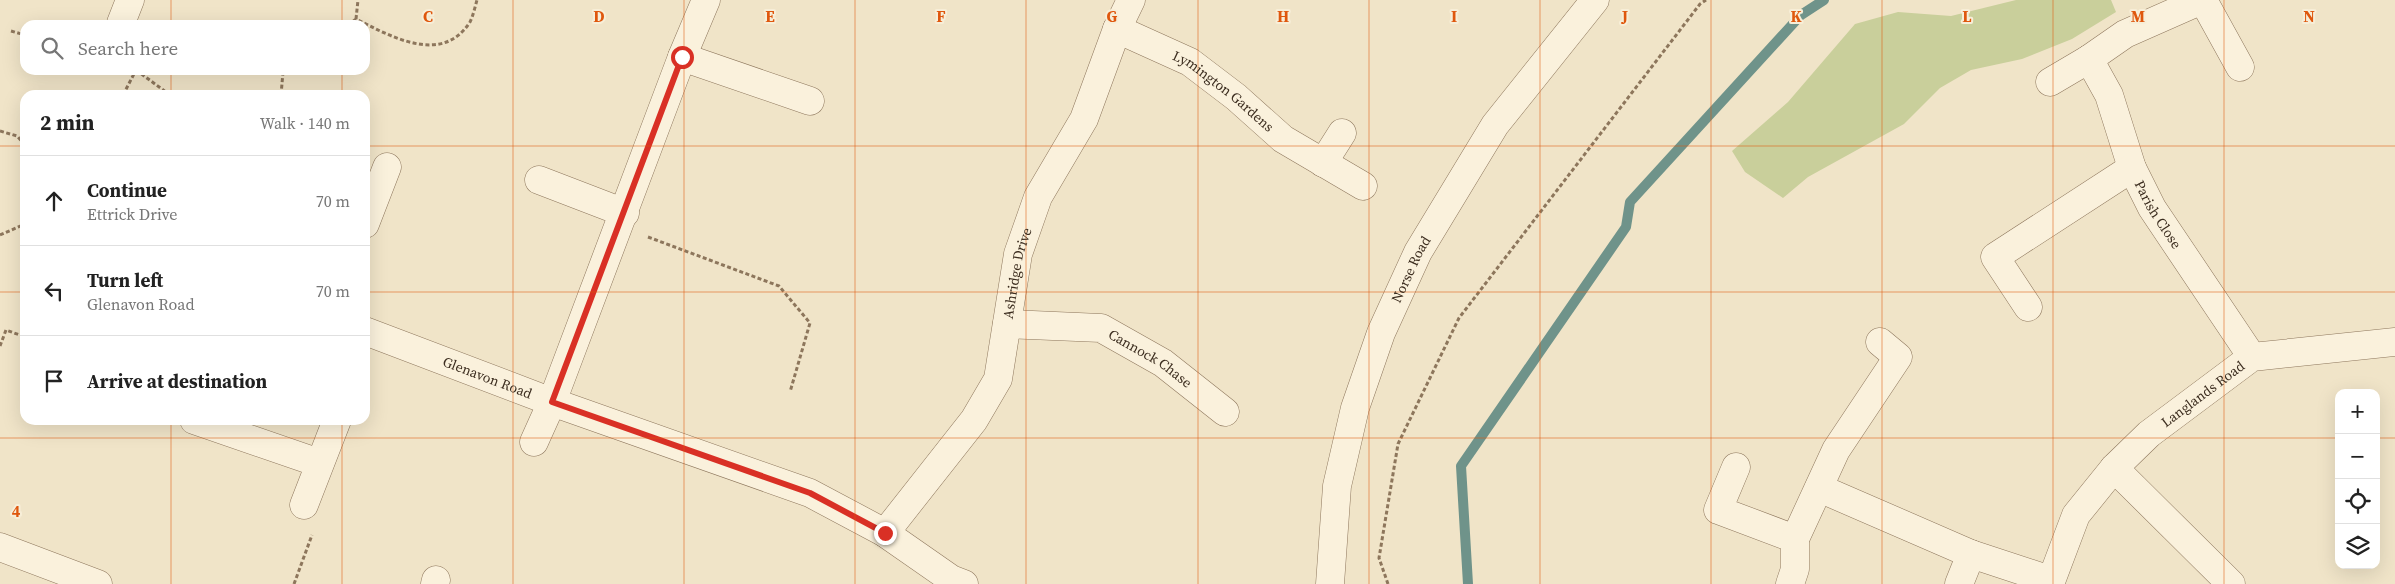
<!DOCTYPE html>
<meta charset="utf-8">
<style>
:root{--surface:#fff;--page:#f2f2f2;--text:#222;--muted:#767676;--line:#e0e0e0}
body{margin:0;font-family:"Source Serif 4",serif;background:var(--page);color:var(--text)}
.controls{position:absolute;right:15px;bottom:15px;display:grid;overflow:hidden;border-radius:10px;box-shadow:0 5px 20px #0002}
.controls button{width:45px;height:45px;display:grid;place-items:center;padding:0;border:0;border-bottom:1px solid var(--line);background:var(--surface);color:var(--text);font:25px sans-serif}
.stop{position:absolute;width:15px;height:15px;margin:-11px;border:4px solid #d93025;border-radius:50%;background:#fff}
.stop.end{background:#d93025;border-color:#fff;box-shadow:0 1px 5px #0008}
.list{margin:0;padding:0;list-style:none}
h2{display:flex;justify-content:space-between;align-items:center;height:65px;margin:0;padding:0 20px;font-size:21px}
h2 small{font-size:16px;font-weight:400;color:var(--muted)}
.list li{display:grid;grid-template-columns:32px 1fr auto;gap:15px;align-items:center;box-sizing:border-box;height:90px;padding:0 20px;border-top:1px solid var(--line)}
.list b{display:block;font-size:19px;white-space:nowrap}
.list p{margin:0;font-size:16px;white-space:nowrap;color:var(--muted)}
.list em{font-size:16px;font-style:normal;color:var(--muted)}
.icon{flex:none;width:28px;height:28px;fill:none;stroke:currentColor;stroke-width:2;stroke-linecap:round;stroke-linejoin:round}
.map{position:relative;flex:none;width:2395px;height:584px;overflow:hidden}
.search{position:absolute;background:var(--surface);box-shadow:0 5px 20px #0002;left:20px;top:20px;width:350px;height:55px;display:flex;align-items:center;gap:12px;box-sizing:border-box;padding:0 18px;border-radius:15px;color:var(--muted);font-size:19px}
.panel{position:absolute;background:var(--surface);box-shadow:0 5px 20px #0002;left:20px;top:90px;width:350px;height:335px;border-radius:15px}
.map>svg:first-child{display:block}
</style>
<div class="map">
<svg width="2395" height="584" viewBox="0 0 2395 584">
<rect width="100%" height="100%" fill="#f0e4c8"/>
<path fill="#c9cf9b" d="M2016,0H2111L2116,12L2072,39L2022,59L1971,70L1940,88L1904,124L1808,177L1783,198L1745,172L1732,151L1788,102L1855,24L1898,12L1951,16Z"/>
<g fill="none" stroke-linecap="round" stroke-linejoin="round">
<path stroke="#6f938a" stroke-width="10" d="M1468,584L1461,466L1626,227L1630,202L1801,15L1824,0"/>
<defs>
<g id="minor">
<path d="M2203,0L2240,67"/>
<path d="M121,23L130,0"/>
<path id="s1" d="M1117,29L1190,62L1236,97L1283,139L1363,186"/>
<path d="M682,57L810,101"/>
<path id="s2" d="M2089,59L2109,95L2132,168L2152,208L2252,357"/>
<path d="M2050,82L2089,59L2125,34L2202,0"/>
<path d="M1323,163L1342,133"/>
<path d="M539,180L625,213"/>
<path d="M365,224L387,167"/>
<path d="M2028,307L1995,257L2132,168"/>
<path id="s3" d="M1007,324L1101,328L1163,363L1225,412"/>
<path id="s4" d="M365,331L552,402L810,493L885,533L951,579L964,584"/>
<path d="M194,420L319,463"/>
<path d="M534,442L552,402L682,57L706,0"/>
<path d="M1736,467L1718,510L1795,539"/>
<path d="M2114,468L2231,584"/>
<path d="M1819,488L1971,554L2050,580"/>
<path d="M304,505L337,420"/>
<path id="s5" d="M885,533L974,420L998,379L1018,254L1038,197L1084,119L1117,29L1131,0"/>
<path d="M0,547L98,584"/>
<path d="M435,584L436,580"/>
<path id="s6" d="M1330,584L1337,486L1355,408L1381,333L1418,252L1495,125L1595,0"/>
<path d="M1790,584L1795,569V539L1836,450L1898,357L1880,342"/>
<path d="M1959,584L1971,554"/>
<path id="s7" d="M2050,584L2076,515L2114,468L2149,434L2252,357L2395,342"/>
</g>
</defs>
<use href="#minor" stroke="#8d765c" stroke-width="29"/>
<path stroke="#8d765c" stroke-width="3" stroke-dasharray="4 2.5" stroke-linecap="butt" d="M356,19L358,0
M348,25L356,19C390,36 442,66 470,22C473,16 475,7 477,0
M11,31L25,35
M136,70L170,95
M123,95L136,70
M281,95L283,72L288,70
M0,131L17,136L25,145
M0,235L25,224
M648,237L779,286L810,323L790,392
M0,346L6,330L25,337
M294,584L312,535
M1388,584L1379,558L1398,444L1459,318L1700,4L1706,0"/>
<use href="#minor" stroke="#faf1dc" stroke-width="28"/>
</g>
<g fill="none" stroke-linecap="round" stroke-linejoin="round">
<path stroke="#d93025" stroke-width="6" d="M682,57L552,402L810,493L885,533"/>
</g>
<path fill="none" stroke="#df570d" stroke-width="1" stroke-opacity="0.55" d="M171,0V25M342,0V25M513,0V584M684,0V584M855,0V584M1026,0V584M1198,0V584M1369,0V584M1540,0V584M1711,0V584M1882,0V584M2053,0V584M2224,0V584M171,70V95M342,70V95M0,146H25M365,146H2395M0,292H25M365,292H2395M171,420V584M342,420V584M0,438H2339M2376,438H2395"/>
<g text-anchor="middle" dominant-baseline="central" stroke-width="4" stroke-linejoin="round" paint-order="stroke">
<g font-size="14" fill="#3d2e20" stroke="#f7eed8">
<text stroke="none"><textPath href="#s1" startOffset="124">Lymington Gardens</textPath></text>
<text stroke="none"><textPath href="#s2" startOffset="171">Parish Close</textPath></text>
<text stroke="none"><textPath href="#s6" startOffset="328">Norse Road</textPath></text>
<text stroke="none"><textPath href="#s5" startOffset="299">Ashridge Drive</textPath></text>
<text stroke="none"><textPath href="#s3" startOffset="152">Cannock Chase</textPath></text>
<text stroke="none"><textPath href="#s4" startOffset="131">Glenavon Road</textPath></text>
<text stroke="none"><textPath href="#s7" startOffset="250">Langlands Road</textPath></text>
</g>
</g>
<g font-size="16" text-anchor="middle" font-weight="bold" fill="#df570d" stroke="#f7eed8" stroke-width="4" stroke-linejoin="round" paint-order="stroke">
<text x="428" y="22">C</text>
<text x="599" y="22">D</text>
<text x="770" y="22">E</text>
<text x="941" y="22">F</text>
<text x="1112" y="22">G</text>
<text x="1283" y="22">H</text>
<text x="1454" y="22">I</text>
<text x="1625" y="22">J</text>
<text x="1796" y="22">K</text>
<text x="1967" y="22">L</text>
<text x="2138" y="22">M</text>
<text x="2309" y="22">N</text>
<text x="16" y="517">4</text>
</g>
</svg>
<div class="controls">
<button>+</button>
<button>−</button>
<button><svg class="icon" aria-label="locate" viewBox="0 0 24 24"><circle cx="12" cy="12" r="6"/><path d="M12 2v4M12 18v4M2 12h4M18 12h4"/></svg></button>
<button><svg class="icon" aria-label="layers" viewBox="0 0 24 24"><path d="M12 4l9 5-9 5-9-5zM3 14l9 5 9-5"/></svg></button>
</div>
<div class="stop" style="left:682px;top:57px"></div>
<div class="stop end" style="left:885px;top:533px"></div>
<div class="search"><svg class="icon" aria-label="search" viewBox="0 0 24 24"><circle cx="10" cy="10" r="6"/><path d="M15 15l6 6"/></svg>Search here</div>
<section class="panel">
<h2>2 min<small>Walk · 140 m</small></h2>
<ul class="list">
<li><svg class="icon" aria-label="ahead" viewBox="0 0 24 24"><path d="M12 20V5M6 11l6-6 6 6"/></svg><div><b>Continue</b><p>Ettrick Drive</p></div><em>70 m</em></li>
<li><svg class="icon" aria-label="left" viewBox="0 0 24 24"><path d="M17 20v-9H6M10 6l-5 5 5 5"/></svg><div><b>Turn left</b><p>Glenavon Road</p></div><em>70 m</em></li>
<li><svg class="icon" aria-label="arrive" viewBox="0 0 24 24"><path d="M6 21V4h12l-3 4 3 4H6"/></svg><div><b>Arrive at destination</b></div></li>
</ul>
</section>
</div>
